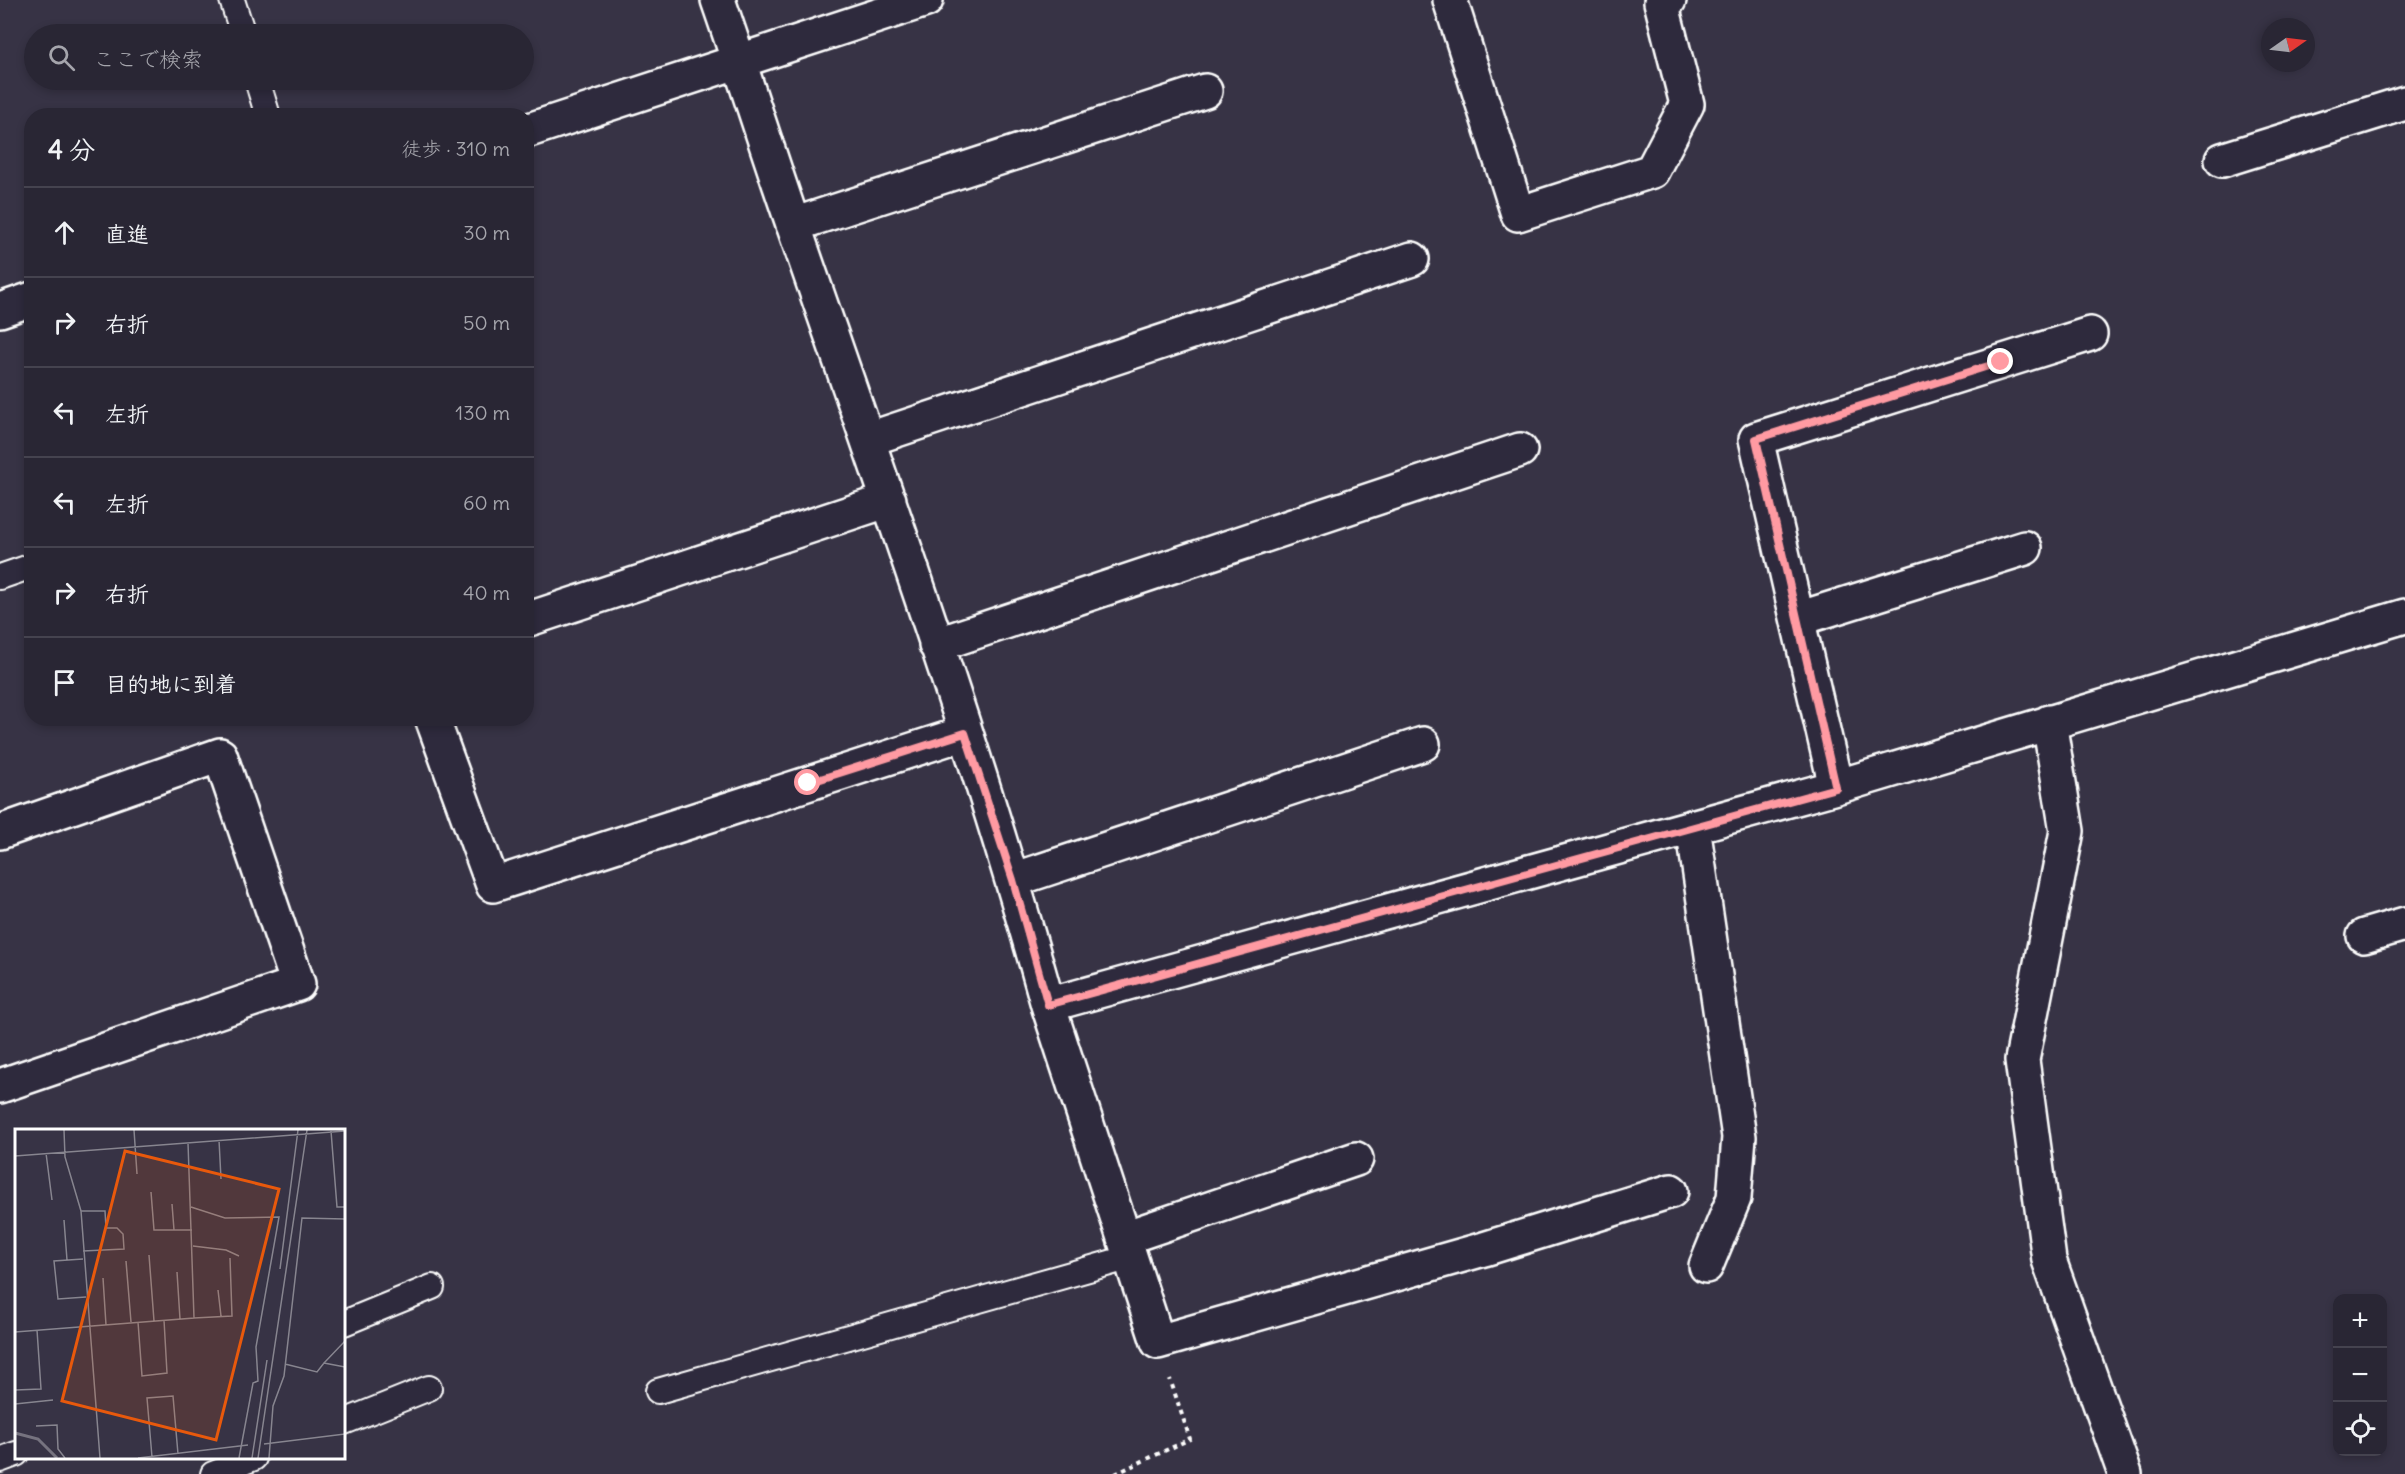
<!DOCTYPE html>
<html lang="ja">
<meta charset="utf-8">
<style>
:root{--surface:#292634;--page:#312e3c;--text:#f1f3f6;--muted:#a5a5ac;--line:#45434f}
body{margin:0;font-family:Delius,"Klee One",sans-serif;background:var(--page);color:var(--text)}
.controls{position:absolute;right:18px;bottom:18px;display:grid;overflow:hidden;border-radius:12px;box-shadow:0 3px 9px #0003}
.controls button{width:54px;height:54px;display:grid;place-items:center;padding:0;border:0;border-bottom:2px solid var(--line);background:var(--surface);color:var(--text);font:30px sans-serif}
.compass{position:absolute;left:2261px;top:18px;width:54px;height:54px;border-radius:50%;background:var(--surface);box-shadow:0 3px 9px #0003;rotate:76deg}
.stop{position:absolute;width:18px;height:18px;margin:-14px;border:4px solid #ff9aa2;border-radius:50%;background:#fff}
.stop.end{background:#ff9aa2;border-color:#fff;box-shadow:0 2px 6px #0008}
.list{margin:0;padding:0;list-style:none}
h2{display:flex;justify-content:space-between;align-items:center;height:78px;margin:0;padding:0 24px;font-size:26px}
h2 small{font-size:20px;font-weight:400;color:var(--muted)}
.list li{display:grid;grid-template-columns:39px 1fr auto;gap:18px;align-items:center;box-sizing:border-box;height:90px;padding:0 24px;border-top:2px solid var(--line)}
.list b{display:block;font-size:22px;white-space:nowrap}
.list em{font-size:20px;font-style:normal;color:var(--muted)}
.icon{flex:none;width:33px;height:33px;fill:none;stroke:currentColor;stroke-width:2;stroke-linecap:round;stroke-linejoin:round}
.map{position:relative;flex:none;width:2405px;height:1474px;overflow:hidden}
.search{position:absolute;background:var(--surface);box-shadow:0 3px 9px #0003;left:24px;top:24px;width:510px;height:66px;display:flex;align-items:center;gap:15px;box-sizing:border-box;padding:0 21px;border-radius:33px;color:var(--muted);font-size:22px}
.panel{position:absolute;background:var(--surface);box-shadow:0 3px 9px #0003;left:24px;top:108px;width:510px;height:618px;border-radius:24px}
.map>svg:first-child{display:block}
</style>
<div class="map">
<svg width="2405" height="1474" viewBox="0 0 2405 1474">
<rect width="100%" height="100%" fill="#373345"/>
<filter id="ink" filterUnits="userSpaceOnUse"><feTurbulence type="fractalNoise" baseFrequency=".0167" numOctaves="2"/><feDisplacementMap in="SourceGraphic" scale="12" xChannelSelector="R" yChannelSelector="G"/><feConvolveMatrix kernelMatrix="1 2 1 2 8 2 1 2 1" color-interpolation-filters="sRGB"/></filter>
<g filter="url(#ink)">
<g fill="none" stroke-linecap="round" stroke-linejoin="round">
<defs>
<path id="service" d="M232,0L243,34
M257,80L268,116
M0,577L32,566
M344,1323L432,1287
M658,1391L1131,1257
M344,1422L429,1388
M0,1460L16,1454
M213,1474L254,1458"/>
<path id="minor" d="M718,0C744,75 768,152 794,227C883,485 975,742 1048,1005L1836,787L2405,616
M1450,0L1518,214L1652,171L1687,104L1661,2L1669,0
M526,131L926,0
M2222,160L2405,103
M793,225L1205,91
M0,310L32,299
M869,439L1412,259
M1798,619L2025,548
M526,620L889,500
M936,645L1520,450
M432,718L493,885L965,733
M2049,722L2067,831L2022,1060L2049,1260L2125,1474
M1836,787L1756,439L2090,334
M1693,827L1739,1137L1734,1198L1706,1266
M0,832L220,755L298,984L0,1086
M1013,880L1423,744
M2364,936L2405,924
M1048,1005L1158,1342L1484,1249L1671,1191
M1124,1238L1356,1159"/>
</defs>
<use href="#service" stroke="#fff" stroke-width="28"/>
<use href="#minor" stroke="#fff" stroke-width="38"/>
<path stroke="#fff" stroke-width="4" stroke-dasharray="4.5 4.5" stroke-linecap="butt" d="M1115,1474L1190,1439L1170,1379"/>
<use href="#service" stroke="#2f2a3d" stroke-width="24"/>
<use href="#minor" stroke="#2f2a3d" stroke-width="33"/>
</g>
</g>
<g fill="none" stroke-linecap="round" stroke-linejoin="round" filter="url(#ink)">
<path stroke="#ff9aa2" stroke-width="8" d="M808,783L965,733L1013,880L1048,1005L1836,788L1756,439L2001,362"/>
</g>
<g transform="translate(15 1129)">
<rect width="330" height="330" fill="#373345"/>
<path fill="none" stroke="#76737f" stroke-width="3" d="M0,304L23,310L42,329"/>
<path fill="none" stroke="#87858f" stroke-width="1.5" d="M49,1L50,28L66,82L85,329M119,1L122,45M316,2L322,78H330M204,11L206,50M31,24L37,71M0,27L330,2M136,63L139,101H177M157,75L159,101M176,78L210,89L264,88L241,218L243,252L238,254L224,329M66,82H90L91,99H102L108,105L109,120L68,122M49,91L52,131M178,117L211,121L224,127M134,126L139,192M68,130L39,132L43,170L71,168M111,132L116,193M265,140L283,1M162,143L165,190M88,149L91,196M203,161L206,187M179,189L217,187L215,129M123,193L127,247L152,244L149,191M0,203L179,189L173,14M330,212L309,234L330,238M270,235L302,243L309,234M0,261L26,260L22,201M0,275L38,271M21,297L42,296L43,320L50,329M249,315L330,305M137,328L132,269L158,267L163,325M123,329L233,316M237,329L252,231M243,329L292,1M254,329L258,277L269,247L287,89L330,90"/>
<path fill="#e8590c" fill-opacity="0.15" stroke="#e8590c" stroke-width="3" d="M110,22L264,60L201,311L47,272Z"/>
<rect width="330" height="330" fill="none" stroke="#fff" stroke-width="3"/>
</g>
</svg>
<div class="controls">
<button>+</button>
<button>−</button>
<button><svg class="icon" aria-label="locate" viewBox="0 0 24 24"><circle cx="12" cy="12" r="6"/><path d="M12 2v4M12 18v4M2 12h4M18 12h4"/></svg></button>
</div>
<svg class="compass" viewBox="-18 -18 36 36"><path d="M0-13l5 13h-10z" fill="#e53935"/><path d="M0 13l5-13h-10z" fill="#a5a5ac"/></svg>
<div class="stop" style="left:808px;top:783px"></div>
<div class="stop end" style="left:2001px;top:362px"></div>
<div class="search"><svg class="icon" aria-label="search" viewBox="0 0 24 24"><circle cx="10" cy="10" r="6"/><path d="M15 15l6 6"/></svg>ここで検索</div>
<section class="panel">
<h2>4 分<small>徒歩 · 310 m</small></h2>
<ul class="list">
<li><svg class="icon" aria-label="ahead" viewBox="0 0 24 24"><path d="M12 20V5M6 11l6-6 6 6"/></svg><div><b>直進</b></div><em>30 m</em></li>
<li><svg class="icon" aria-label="right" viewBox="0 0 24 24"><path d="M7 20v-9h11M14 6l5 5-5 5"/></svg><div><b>右折</b></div><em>50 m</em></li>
<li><svg class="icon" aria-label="left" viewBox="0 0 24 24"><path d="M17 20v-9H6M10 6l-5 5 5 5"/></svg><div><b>左折</b></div><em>130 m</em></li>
<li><svg class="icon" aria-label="left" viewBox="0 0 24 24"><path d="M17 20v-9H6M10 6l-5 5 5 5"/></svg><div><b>左折</b></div><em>60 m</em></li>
<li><svg class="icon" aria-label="right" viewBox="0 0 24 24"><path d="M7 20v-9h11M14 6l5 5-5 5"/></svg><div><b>右折</b></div><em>40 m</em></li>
<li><svg class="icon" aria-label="arrive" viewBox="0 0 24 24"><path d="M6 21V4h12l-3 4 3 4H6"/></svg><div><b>目的地に到着</b></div></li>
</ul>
</section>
</div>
